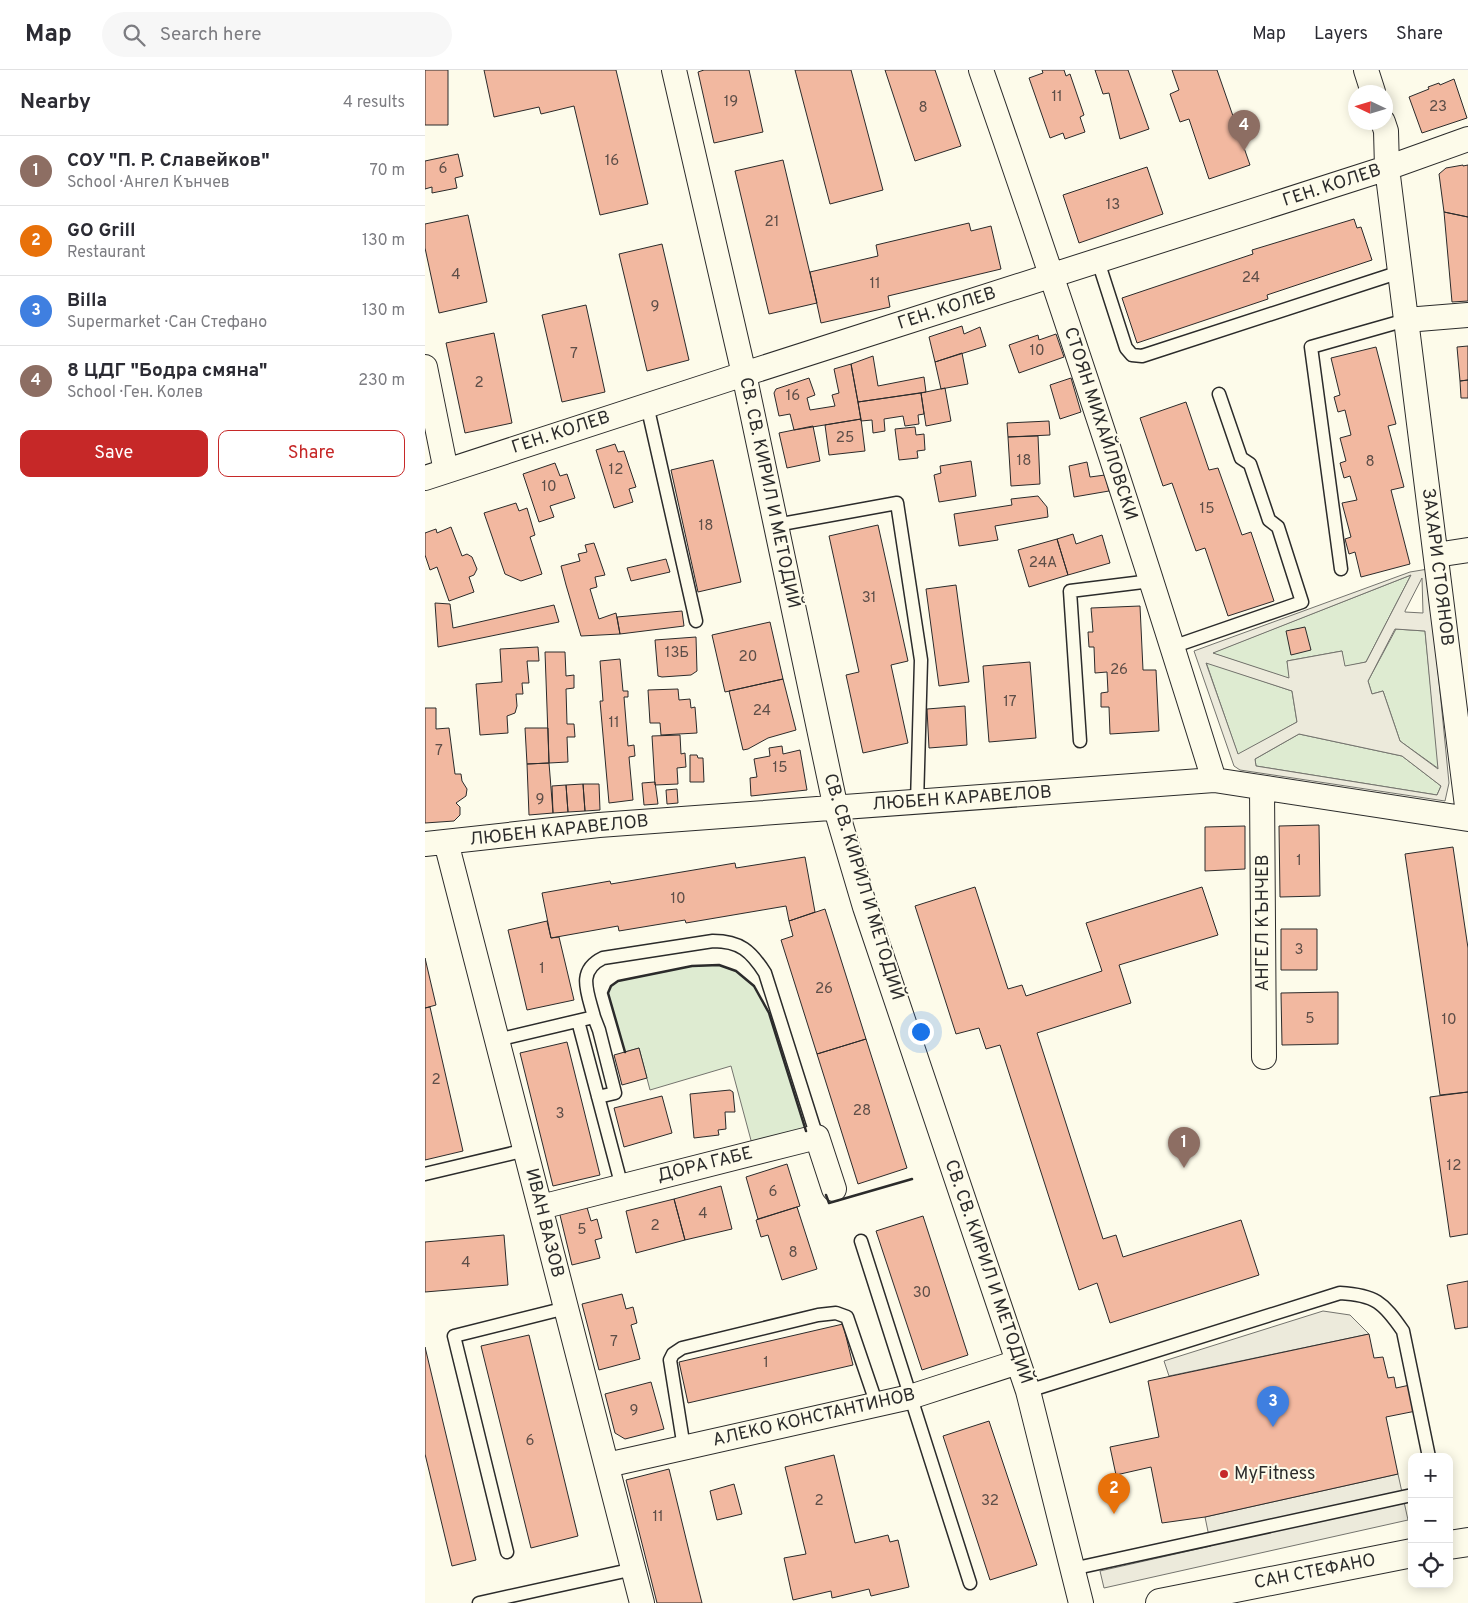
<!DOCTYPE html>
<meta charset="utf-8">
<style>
:root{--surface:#fff;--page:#f7f7f7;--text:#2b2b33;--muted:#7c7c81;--line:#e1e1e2;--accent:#c62828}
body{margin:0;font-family:Overpass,sans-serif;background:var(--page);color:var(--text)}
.controls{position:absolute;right:15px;bottom:15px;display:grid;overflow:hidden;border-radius:10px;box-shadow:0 2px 12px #0003}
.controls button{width:45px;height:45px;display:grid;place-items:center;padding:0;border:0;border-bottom:1px solid var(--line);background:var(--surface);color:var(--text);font:25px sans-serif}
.compass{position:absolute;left:923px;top:15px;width:45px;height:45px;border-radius:50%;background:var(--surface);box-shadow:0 2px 12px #0003;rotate:274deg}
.you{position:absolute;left:495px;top:961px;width:18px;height:18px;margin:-12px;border:4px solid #fff;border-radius:50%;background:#1a73e8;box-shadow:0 0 0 8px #1a73e833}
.badge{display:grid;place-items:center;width:32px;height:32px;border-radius:50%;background:var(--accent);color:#fff;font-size:16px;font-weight:700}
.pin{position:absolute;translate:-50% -41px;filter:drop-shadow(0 1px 2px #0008)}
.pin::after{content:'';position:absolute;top:26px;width:18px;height:15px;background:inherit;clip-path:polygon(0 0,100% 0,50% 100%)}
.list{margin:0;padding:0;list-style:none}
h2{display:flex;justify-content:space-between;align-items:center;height:65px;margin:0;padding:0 20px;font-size:21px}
h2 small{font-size:16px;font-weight:400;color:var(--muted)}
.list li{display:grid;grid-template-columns:32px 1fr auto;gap:15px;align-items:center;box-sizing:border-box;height:70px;padding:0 20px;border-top:1px solid var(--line)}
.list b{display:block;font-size:19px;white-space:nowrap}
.list p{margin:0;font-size:16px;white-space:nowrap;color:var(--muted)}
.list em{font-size:16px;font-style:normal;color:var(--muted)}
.actions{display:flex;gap:10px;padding:15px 20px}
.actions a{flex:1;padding:11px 0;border:1px solid var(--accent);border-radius:10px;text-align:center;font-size:18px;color:var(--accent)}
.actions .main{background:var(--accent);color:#fff}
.icon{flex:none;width:28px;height:28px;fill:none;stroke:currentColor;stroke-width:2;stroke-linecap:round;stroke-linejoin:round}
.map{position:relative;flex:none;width:1043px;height:1533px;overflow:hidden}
header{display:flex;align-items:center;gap:30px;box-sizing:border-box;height:70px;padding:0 25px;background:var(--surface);border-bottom:1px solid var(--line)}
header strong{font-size:24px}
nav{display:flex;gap:28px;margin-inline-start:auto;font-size:18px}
.search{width:350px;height:45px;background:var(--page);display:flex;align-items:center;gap:12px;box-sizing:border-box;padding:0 18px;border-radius:28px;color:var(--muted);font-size:19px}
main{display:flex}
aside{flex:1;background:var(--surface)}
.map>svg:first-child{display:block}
</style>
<header>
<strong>Map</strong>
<div class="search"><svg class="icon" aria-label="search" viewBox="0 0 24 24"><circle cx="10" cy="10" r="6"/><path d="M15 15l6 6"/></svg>Search here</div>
<nav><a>Map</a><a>Layers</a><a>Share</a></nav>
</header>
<main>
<aside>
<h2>Nearby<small>4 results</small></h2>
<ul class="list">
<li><span class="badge" style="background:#8d6e63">1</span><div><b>СОУ &quot;П. Р. Славейков&quot;</b><p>School · Ангел Кънчев</p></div><em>70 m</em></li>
<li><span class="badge" style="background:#e8710a">2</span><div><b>GO Grill</b><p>Restaurant</p></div><em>130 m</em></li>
<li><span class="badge" style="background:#3f7fe0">3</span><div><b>Billa</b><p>Supermarket · Сан Стефано</p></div><em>130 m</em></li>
<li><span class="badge" style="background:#8d6e63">4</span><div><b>8 ЦДГ &quot;Бодра смяна&quot;</b><p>School · Ген. Колев</p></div><em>230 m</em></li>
</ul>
<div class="actions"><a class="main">Save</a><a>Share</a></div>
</aside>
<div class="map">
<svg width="1043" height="1533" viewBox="0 0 1043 1533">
<rect width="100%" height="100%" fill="#fdfbea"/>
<path fill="#deebd1" stroke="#74746e" d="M986,505L941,592L919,597L917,581L862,591L865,609L787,583Z
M971,559L1000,561L1014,699L975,671L958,621L947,624L943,611Z
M781,592L867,621L872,652L813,685Z
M874,664L977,686L1016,716L1012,725L831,696L830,689Z
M294,895L311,901L329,916L344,943L381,1061L327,1074L306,996L225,1020L214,978L200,982L183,923L186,916L193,911L267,896Z"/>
<path fill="#eceadb" stroke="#74746e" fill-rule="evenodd" d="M1003,499L1024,713L1020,731L815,700L809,696L769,581L985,502ZM986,505L941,592L920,596L917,581L862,591L864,608L788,583ZM997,508L998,543L980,542V541ZM970,559L1000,561L1013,699L975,671L958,621L947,624L943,611ZM781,593L867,621L872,652L813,684ZM874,664L977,686L1016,716L1012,725L831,696L830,689Z
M898,1241L925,1245L944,1264L744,1306L739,1291Z
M973,1404L983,1450L679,1518L675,1501L786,1476L780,1447Z"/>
<path fill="#f2b8a0" stroke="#2b2b2b" d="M0,0H23V55H0Z
M59,0H191L223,134L175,145L149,36L116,44L114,37L69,47Z
M279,0H324L338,62L289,73L273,2Z
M370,0H426L458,120L405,134Z
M460,0H510L536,76L490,91Z
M617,0H639L641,6L645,4L659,45L655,47L660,62L640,69L638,63L625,68L604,8L618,3Z
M670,0H703L724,59L695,69L684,23L678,24Z
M747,0H792L825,95L784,109L764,49L755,52L745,24L754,20Z
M1029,9L1042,48L997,63L984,27L1004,19L1003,17L1014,13L1015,15Z
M33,84L38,106L30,108L32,118L7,123V117L0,119V91Z
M358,90L392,233L344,244L310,101Z
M1038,95V96L1043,95V147L1019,142L1014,104L1021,98Z
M722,97L738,144L654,173L638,125Z
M1019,142L1043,147V231L1027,232Z
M43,145L62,232L14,243L0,178V154Z
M929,149L932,158L936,157L947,190L842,225L843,229L712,273L697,228L828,184L827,180Z
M544,153L546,161L566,156L576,199L463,226L465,237L396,253L385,202L453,186L451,175Z
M237,174L264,290L222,301L194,184Z
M161,235L180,322L137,332L117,245Z
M537,256L539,264L555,257L561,276L510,292L504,267Z
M69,263L87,353L40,363L21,273Z
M631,264L639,287L594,303L584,275L613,265L614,270Z
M1043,276V310L1035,311L1032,277Z
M951,277L971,354L963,356L979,417L966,420L985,494L936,507L930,482L924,484L920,469L926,467L917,433L932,430L925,406L919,408L915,393L921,391L915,368L926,365L920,340L913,342L909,327L915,325L906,288Z
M537,283L543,314L516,319L510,292Z
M448,286L453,316L499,307L501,322L433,332L426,294Z
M426,294L436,349L369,360L365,344L354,346L349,323L351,319L384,308L390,325L382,328L385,340L410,336L407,325L414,323L409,299Z
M646,308L656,342L635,349L625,315Z
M1043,310V328H1036L1035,311Z
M520,318L526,351L501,356L496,323Z
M496,323L499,344L493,345L494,354L480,356L478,346L459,349L460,361L448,363L447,350L436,351L433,332Z
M761,332L784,400L793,398L817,465L826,462L849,531L803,546L780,478L771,481L747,413L738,416L715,348Z
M436,349L440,381L404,385L400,355Z
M624,351L625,365L583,367L582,353Z
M388,356L395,391L362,398L354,363Z
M490,357L491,365L499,364L500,380L492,381L493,388L474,390L470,359Z
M613,366L615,414L586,416L583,367Z
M190,374L193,382L199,381L211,417L204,419L208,432L189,438L171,380Z
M288,390L316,512L273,522L246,400Z
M546,391L551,426L514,432L509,405L516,403L515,396Z
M662,392L665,407L680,405L684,421L649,427L644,396Z
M130,393L135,406L142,404L150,428L125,436L129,447L114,452L98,404Z
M613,426L622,437L623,447L570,456L573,470L534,476L529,444L587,435L586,429Z
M91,433L94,441L102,438L110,465L105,467L117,504L96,511L80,504L59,443Z
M453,455L483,591L466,595L483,673L438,683L421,605L434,602L404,466Z
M26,457L37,486L42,484L47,487L52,499L49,505L44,507L49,522L24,531L12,497L5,500L0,485V463L11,459L12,463Z
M648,464L651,474L677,465L685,493L643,505L632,469Z
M632,469L643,505L604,517L593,480Z
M169,473L180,505L170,507L172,517L165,519L174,549L191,543L195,564L156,566L141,515L136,496L155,491L153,484L162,482L160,475Z
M241,489L245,502L206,511L202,498Z
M531,515L544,612L514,616L501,519Z
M10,533L25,534L28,558L129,535L134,552L13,577Z
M715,536L718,600H731L734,661L685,664L684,637H676V623L683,622L682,602L670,603L669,577H664L663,562H668L666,538Z
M257,541L259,556L195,564L192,547Z
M345,552L358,609L300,622L287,565Z
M880,557L886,580L866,585L861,561Z
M271,567L272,601L266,605L237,607L233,606L230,570Z
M113,577L114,591H102L104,613H97L98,624H91L92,636L90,643L82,646L83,663L55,665L51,614L77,612L75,579Z
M120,582H140L141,606L149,605V618L141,619L142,654H149L150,667H142L143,692L124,693Z
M195,589L198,621H203V627H199L203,676L209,675L210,686L204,687L208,730L184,733L175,631H178L175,591Z
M605,592L611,668L564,672L558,596Z
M358,609L371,660L343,668L323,679L318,680L304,621Z
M253,619L254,630L265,629L266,638L270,637L272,663L236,665L235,653H225L223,620Z
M540,636L542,675L504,678L502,639Z
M0,638H11V659L24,658L30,704H36L37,711L42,719L41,726L31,733L35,737V745L29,751L0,753Z
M100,658H123L124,693L102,694Z
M255,665L256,684L260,683L261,697L252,698L253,714L230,715L227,666Z
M357,676L358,684L375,680L382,720L326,726L325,708L332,707L329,689L345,686L344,678Z
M265,685H272L273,688H278L279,712H265Z
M124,693L128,743L104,745L102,694Z
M230,712L233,734L219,735L217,713Z
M158,714L160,741L143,742L141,715Z
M158,714H174L175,740L160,741Z
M141,715L143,742L128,743L127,716Z
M252,719L253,733L242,734L241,720Z
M894,755L895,826L855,827L854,756Z
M820,756V799L780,801V757Z
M1028,777L1043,878V1022L1015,1025L980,784Z
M380,787L390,842L364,851L361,836L261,853L260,850L194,861L193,856L126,868L117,823L185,811L186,814L310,793L311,798Z
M550,817L583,919L597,915L601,926L677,901L661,853L777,817L793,865L694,895L706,933L612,963L678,1169L691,1165L698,1187L816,1150L834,1205L685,1253L672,1213L654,1220L575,975L561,979L554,958L531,964L490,836Z
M400,839L441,969L392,984L356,870L368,866L364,851Z
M122,851L126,868L134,867L149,930L102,940L83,860Z
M856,859H892V900H856Z
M0,888L11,935L0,938Z
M913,922V974L857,975L856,923Z
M5,937L38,1081L0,1090V938Z
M441,969L482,1098L433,1114L392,984Z
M142,972L175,1105L128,1116L95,983Z
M214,978L222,1008L197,1015L189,985Z
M305,1020L308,1022L310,1042H300L301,1059L293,1060L294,1065L269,1068L265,1024Z
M1043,1022V1164L1025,1167L1005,1027Z
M237,1026L247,1063L199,1077L189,1038Z
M362,1094L375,1136L333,1149L321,1107Z
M296,1116L307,1159L260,1170L249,1129Z
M249,1129L260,1170L211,1183L201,1141Z
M161,1134L166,1151L172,1149L177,1168L170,1170L175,1188L147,1195L134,1141Z
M372,1137L392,1199L357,1210L343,1165L336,1167L331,1150Z
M498,1146L543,1285L497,1300L451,1161Z
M79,1165L83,1215L0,1222V1172Z
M1043,1211V1257L1030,1259L1022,1215Z
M197,1224L201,1239L208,1237L212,1253L206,1255L215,1289L174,1300L157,1234Z
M418,1254L428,1295L263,1333L254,1292Z
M944,1264L949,1288L958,1287L963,1308L969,1307L971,1318L985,1315L991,1341L961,1347L973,1404L780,1447L737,1453L726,1397L691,1405L685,1377L734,1367L723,1311Z
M104,1265L153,1466L106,1478L56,1276Z
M0,1277L51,1490L27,1496L0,1384Z
M226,1312L239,1359L200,1369L190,1363L180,1324Z
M564,1351L612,1495L565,1510L518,1366Z
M409,1385L430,1473L463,1465L465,1472L473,1470L484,1517L446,1526L444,1519L407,1528L406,1521L368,1530L359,1488L381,1484L360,1397Z
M244,1399L265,1485L277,1533H232L201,1410Z
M309,1414L317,1444L292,1450L285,1421Z"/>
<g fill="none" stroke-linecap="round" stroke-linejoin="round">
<defs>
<path id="lane" d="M673,191L701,278L707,285L717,286L975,202
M222,335L271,551
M351,455L472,433L496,590L492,733
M916,499L886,277L981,250
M747,577L877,532L853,457L844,450L825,394L816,388L794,324
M655,671L645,521L726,511
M169,947L174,960L190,1023L173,1027
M153,951L197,1117
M72,970L169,947C163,923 151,901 178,888L288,871C315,871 326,881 340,903L392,1067
M0,1104L101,1080
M436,1171L545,1513
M603,1321L915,1223C950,1225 958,1232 978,1261L1004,1387
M259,1378L245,1290L248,1284L257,1278L393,1245L411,1243L422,1247L452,1335
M82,1482L29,1266L141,1238
M647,1499L987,1425
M54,1533L209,1499"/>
<path id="street" d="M249,0L319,304L411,739L440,837L603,1321L656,1533
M556,0C638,235 715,472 789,710
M941,0L948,22
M958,52L961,61L962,98L1043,744
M981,250L1043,245
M0,297L21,401
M0,408L319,304L962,98L1043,69
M1011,485L1043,480
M837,719L839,987
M21,772L217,1533
M0,774L174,755L789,710L1043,749
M116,1137L392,1067L409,1119
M182,1395L485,1327L593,1292"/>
<path id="secondary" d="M1024,1475L1043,1472
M735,1533L987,1483"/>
</defs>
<use href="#lane" stroke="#2b2b2b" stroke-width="15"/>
<use href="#street" stroke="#2b2b2b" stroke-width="26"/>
<use href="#secondary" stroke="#2b2b2b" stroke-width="30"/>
<use href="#lane" stroke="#fdfbea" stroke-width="12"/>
<use href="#street" stroke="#fdfbea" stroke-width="24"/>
<use href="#secondary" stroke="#fdfbea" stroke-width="28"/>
<path stroke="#2b2b2b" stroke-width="2.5" d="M200,982L183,923L186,916L193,911L267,896L294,895L311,901L329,916L344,943L381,1061
M401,1125L404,1133L487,1109"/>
</g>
<circle fill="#c62828" stroke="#fdfbea" stroke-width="2" cx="799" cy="1404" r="5"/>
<g text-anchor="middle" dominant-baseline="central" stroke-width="4" stroke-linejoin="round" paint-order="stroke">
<g font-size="15" fill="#5d4e48">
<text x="632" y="27">11</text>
<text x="306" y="32">19</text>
<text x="1013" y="37">23</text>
<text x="498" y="38">8</text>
<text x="187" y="91">16</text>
<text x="18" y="99">6</text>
<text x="688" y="135">13</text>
<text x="347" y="152">21</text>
<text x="31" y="205">4</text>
<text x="826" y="208">24</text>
<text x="450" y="214">11</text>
<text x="230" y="237">9</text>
<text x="612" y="281">10</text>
<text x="149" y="284">7</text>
<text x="54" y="313">2</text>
<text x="368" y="326">16</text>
<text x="420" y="368">25</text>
<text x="599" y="391">18</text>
<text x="945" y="392">8</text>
<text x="191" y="400">12</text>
<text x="124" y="417">10</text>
<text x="782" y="439">15</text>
<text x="281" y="456">18</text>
<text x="618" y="493">24A</text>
<text x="444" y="528">31</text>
<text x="252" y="583">13Б</text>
<text x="323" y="587">20</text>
<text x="694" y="600">26</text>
<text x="585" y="632">17</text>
<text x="337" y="641">24</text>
<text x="189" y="653">11</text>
<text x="14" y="681">7</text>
<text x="355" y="698">15</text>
<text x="115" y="730">9</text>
<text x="874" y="791">1</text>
<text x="253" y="829">10</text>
<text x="874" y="880">3</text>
<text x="117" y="899">1</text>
<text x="399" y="919">26</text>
<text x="885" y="949">5</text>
<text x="1024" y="950">10</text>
<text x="11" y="1010">2</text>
<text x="437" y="1041">28</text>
<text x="135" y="1044">3</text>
<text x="1029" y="1096">12</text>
<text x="348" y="1122">6</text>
<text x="278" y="1144">4</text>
<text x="230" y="1156">2</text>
<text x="157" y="1160">5</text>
<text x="368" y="1183">8</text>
<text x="41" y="1193">4</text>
<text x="497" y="1223">30</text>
<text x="189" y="1272">7</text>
<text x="341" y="1293">1</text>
<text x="209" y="1341">9</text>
<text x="105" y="1371">6</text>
<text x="394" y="1431">2</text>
<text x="565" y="1431">32</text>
<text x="233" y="1447">11</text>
</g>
<g font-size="18" fill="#2b2b2b" stroke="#fdfbea">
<text transform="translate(907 116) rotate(-18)">ГЕН. КОЛЕВ</text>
<text transform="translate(522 239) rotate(-18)">ГЕН. КОЛЕВ</text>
<text transform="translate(675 354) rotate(72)">СТОЯН МИХАЙЛОВСКИ</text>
<text transform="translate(136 363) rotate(-18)">ГЕН. КОЛЕВ</text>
<text transform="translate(344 423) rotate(78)">СВ. СВ. КИРИЛ И МЕТОДИЙ</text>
<text transform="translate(1012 497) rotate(83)">ЗАХАРИ СТОЯНОВ</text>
<text transform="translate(537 729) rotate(-4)">ЛЮБЕН КАРАВЕЛОВ</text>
<text transform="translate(134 761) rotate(-6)">ЛЮБЕН КАРАВЕЛОВ</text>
<text transform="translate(438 817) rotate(73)">СВ. СВ. КИРИЛ И МЕТОДИЙ</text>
<text transform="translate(838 853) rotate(-90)">АНГЕЛ КЪНЧЕВ</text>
<text transform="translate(280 1095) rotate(-14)">ДОРА ГАБЕ</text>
<text transform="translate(119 1153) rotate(76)">ИВАН ВАЗОВ</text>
<text transform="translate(563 1202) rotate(71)">СВ. СВ. КИРИЛ И МЕТОДИЙ</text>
<text transform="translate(389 1348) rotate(-13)">АЛЕКО КОНСТАНТИНОВ</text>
<text transform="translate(890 1502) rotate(-11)">САН СТЕФАНО</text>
</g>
<g font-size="18" fill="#2b2b2b" stroke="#fdfbea" text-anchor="start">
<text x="809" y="1404">MyFitness</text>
</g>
</g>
</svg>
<div class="controls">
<button>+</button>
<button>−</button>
<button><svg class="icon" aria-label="locate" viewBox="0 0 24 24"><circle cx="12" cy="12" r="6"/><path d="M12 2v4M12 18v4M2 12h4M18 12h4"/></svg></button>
</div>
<svg class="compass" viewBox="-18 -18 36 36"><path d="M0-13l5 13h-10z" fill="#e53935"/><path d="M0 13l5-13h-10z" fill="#7c7c81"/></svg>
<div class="you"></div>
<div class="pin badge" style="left:759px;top:1098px;background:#8d6e63">1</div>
<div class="pin badge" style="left:689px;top:1444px;background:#e8710a">2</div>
<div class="pin badge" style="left:848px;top:1357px;background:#3f7fe0">3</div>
<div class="pin badge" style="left:819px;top:81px;background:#8d6e63">4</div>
</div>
</main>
